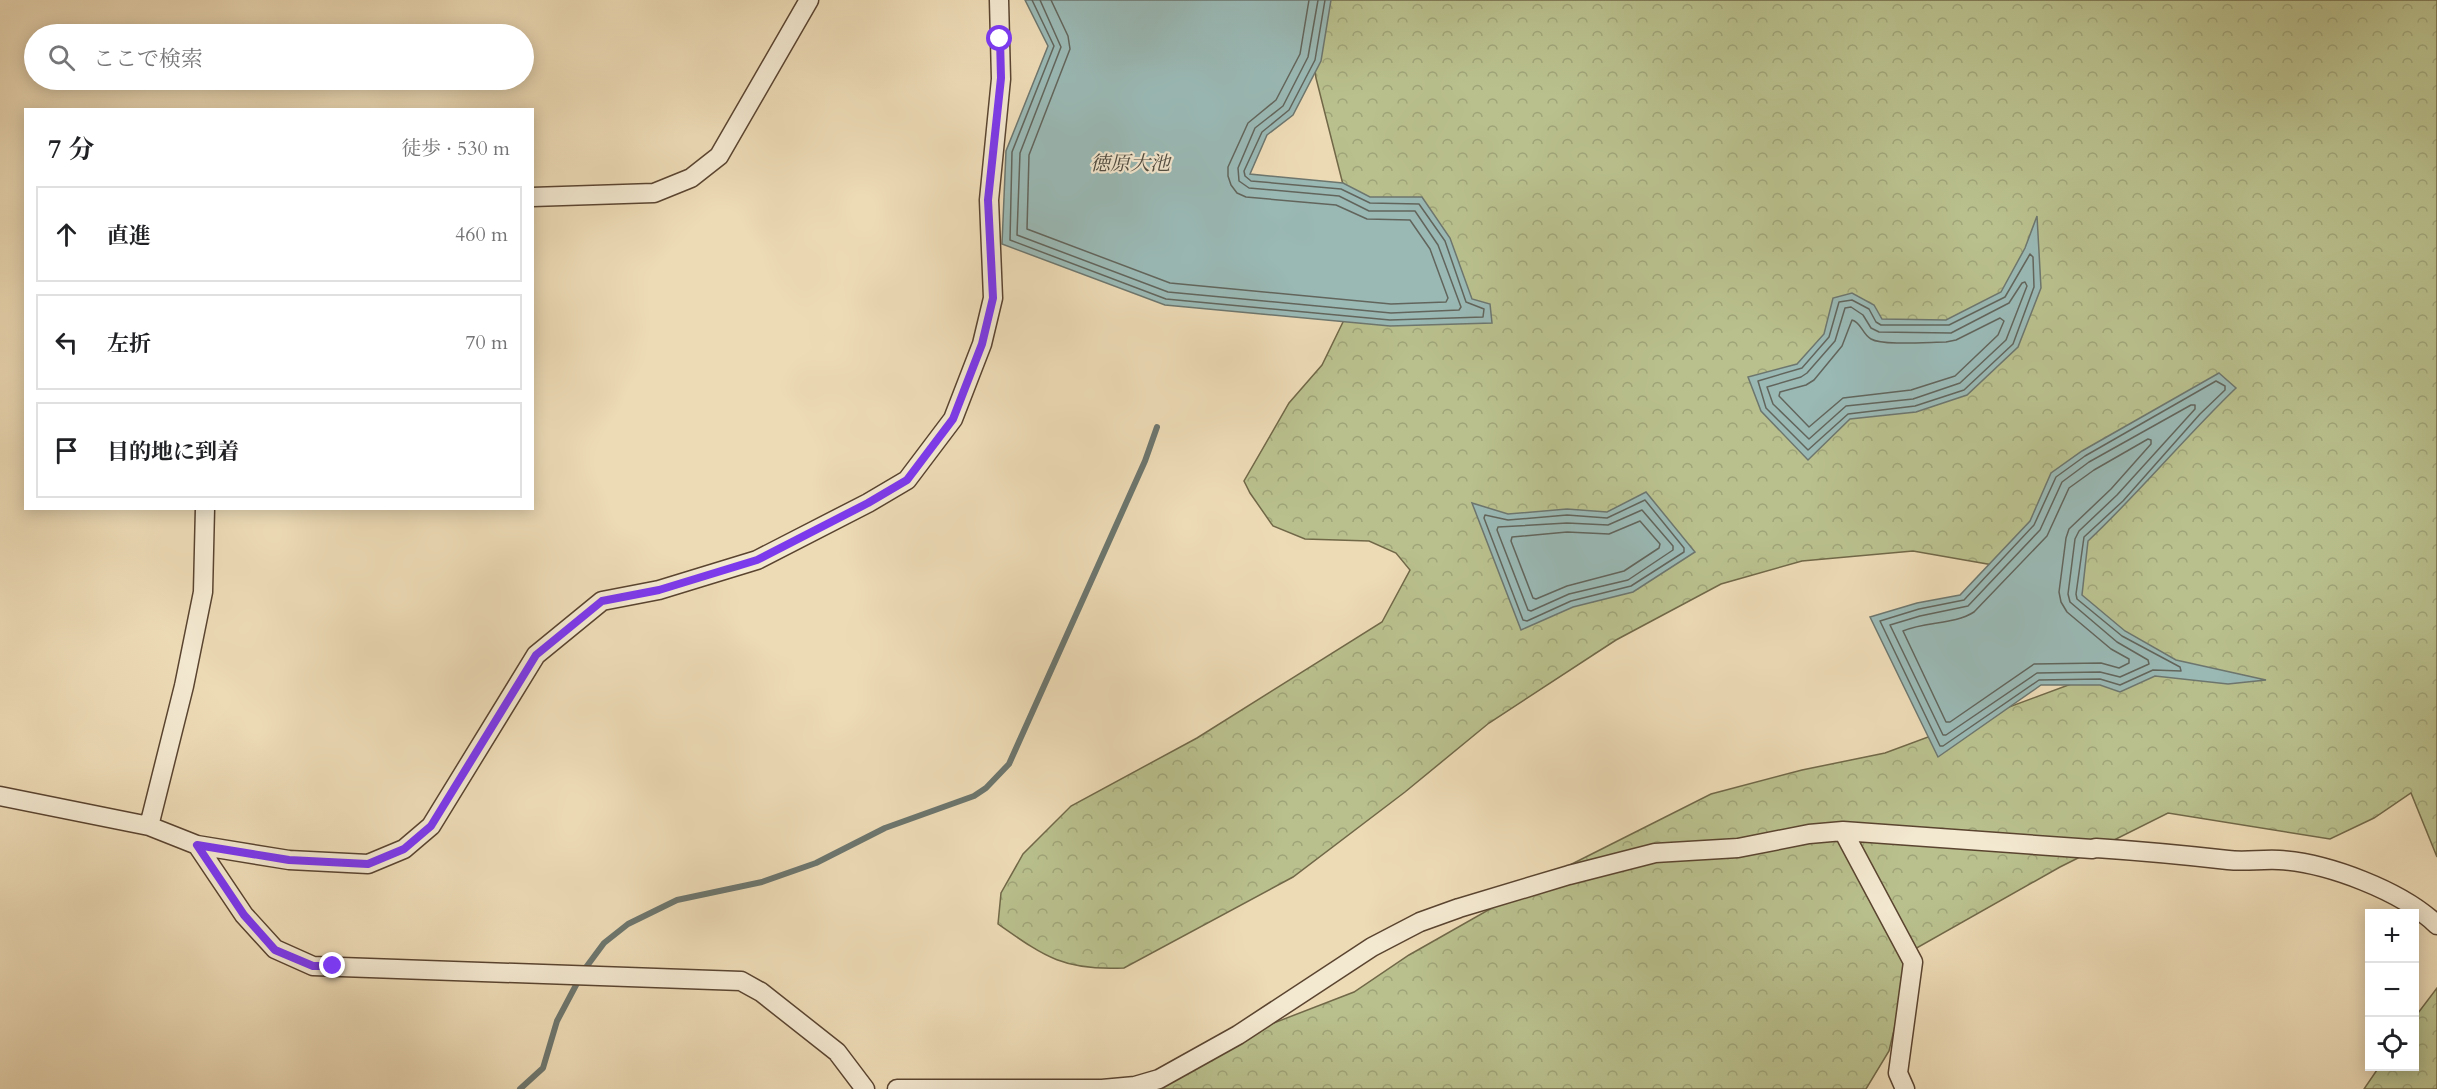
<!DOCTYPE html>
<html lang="ja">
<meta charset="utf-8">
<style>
:root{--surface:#fff;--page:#f6f6f6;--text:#202124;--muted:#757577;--line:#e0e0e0}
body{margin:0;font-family:Cardo,"Noto Serif JP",serif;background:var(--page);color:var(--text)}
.controls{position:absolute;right:18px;bottom:18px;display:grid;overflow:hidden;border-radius:0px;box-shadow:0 3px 15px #0003}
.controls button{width:54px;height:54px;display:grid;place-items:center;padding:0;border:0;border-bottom:2px solid var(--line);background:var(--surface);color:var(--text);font:30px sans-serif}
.stop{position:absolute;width:18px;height:18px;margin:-14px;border:4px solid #7c3aed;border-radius:50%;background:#fff}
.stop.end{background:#7c3aed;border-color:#fff;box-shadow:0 2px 6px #0008}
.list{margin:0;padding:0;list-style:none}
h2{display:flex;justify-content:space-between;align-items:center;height:78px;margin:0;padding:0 24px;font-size:26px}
h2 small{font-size:20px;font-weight:400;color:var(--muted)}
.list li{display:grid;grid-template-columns:39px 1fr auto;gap:18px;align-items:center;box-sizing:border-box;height:96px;margin:0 12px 12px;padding:0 12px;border:2px solid var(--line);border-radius:0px}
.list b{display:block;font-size:22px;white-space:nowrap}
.list em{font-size:20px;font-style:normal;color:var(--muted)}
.icon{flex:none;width:33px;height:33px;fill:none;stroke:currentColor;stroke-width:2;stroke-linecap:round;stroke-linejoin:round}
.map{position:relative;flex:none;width:2437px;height:1089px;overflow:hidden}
.search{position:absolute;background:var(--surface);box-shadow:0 3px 15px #0003;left:24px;top:24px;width:510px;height:66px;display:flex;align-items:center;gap:15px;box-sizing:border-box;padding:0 21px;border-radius:33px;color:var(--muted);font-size:22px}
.panel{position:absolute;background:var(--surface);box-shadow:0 3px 15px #0003;left:24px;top:108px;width:510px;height:402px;border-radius:0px}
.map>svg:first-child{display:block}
</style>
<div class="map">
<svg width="2437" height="1089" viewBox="0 0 2437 1089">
<defs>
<pattern id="forest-crowns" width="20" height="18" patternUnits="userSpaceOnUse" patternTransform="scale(1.5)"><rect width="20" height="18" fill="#b9c08d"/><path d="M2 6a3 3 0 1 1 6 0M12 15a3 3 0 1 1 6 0" fill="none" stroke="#9fa478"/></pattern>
</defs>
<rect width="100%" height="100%" fill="#eddbb6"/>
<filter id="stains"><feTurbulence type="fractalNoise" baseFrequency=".00333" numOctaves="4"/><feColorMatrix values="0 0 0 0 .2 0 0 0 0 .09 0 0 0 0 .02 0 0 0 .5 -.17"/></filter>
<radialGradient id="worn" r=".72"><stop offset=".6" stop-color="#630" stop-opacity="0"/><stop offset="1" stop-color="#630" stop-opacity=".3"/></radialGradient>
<path fill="url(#forest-crowns)" stroke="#716848" stroke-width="1.5" d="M1303,0H2437V857L2411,793L2374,818L2330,839L2168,813L2060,867L1913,950L1889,1051L1866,1089H1144L1266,1026L1354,992L1409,955L1552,874L1711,794L1802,770L1885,753L2090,677L2033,572L1913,551L1802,561L1721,584L1616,640L1489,723L1405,792L1293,877L1124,968C1064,971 1045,957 998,924L1001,893L1023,854L1071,806L1197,738L1382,622L1410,570L1396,553L1369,541L1305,539L1273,526L1250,493L1244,481L1289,403L1322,365L1363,281L1354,228L1316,78Z
M2437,988V1089H2364L2379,1067L2414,1066L2415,1017Z"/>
<path fill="#9ab9b5" stroke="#6d766e" stroke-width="1.5" d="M1025,0H1331L1321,61L1293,115L1267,135L1250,174L1343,183L1370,197H1422L1450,238L1472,299L1490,304L1492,323L1390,326L1165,305L1002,244L1006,151L1048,46Z
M2037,216L2041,288L2018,347L1967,395L1916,412L1850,419L1808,460L1761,411L1748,377L1797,364L1824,334L1833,298L1852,293L1874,305L1882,319L1946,320L2001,292L2025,248Z
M2219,373L2236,388C2185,437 2140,492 2088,541L2082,595L2125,631L2176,660L2266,680L2228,684L2155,676L2120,692L2100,685H2041L1938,757L1870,617L1917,603L1960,595L2030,521L2051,473L2082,451Z
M1646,492L1695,552L1633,592L1573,607L1521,630L1472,503L1508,514L1567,509L1607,512Z"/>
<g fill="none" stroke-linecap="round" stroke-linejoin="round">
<path stroke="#62655c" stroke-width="1.5" d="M1032,0L1054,46L1012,152L1010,240L1166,299L1390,320L1483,317L1484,309L1466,302L1445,241L1419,204L1370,203L1341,189L1251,181L1245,176L1244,171L1262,132L1289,110L1315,60L1325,0
M1040,0L1061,47L1020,153L1017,235L1168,292L1391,313L1459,310L1461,307L1438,245L1415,211H1369L1339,196L1249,188L1239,181L1238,168L1255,128L1283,106L1308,57L1318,0
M1051,0L1068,36L1070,49L1029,155L1027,229L1170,283L1391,304L1446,302L1448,298L1430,249L1410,220L1367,219L1336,205L1246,197L1237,193L1231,185L1228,176V167L1248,123L1276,100L1300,54L1309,0
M2030,254L2033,257L2034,287L2013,344L1964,390L1915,406L1848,414L1808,450L1766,408L1758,381L1802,368L1829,337L1839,302L1852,300L1869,309L1876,322L1881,325H1949L2005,297Z
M2025,282L2027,286L2006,340L1960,383L1913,399L1846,406L1809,439L1773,404L1767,387L1801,377L1807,373L1835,341L1845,308L1851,307L1863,315L1871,328L1879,332L1951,333L2009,303L2022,283Z
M2000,318L2004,321L1998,335L1955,376L1911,390L1843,398L1809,427L1779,396L1780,392L1806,385L1814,380L1842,346L1852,320C1861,322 1862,334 1871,339C1883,346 1930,342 1946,342L1956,340Z
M2216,381L2225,386V390L2200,414L2123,501L2084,537L2076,594L2077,599L2122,636L2180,667L2181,671L2153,670L2120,685L2100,679L2039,680L1943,746H1940L1880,621L1919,609L1964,600L2034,525L2056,477L2085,456Z
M2191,405H2195V409L2117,495L2079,531L2075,539L2068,594L2070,602L2117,642L2148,660L2149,664L2120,677L2100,672L2037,673L1946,735H1943L1890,625L1920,616L1968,606L2040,530L2062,482L2089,462Z
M2148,439L2151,440V444L2111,489L2069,529L2066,538L2059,592L2061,602L2067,612L2111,649L2129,659V663L2119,668L2101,663L2034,664L1950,722H1946L1903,631C1925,621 1954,625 1974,612L2047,536L2069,488L2094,470Z
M1645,500L1684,548V552L1631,586L1571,601L1527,621L1523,620L1484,518L1485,515L1508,520L1567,515L1607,518Z
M1642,510L1673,546V550L1628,580L1569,594L1531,611L1528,610L1497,530L1498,527L1567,523L1608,525Z
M1640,521L1660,544L1659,548L1624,571L1567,586L1536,599L1533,598L1511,541L1512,537L1567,532L1609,534Z"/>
<path stroke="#6d766e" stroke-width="6" d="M520,1089L543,1068L557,1021L584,970L604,943L628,924L677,900L762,882L816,863L885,828L974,796L986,788L1009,764L1145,461L1157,427"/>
<defs>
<path id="minor" d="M532,197L654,193L691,178L719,156L809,0
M0,796L149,826L197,845L289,860L368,864L404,849L431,826L536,655L602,601L659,590L757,560L868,503L907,480L953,419L982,344L993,298L989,200L1001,79L999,0
M149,826L184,686L203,592L205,508
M1843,831L1913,962L1898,1073L1905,1089
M197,845L244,915L275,949L313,966L741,981L761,992L837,1052L865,1089
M897,1089H1102L1135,1086L1159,1079L1238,1035L1372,947L1420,922L1459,908L1569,875L1655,853L1738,848L1809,834L1843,831L2092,849L2096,848C2141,851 2184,855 2228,860C2245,862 2262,859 2279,860C2328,863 2402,891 2437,925"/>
</defs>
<use href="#minor" stroke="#5a4430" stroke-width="21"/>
<use href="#minor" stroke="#f3e8d0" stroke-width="18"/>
</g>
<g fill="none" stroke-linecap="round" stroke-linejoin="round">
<path stroke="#7c3aed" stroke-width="8" d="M333,966H313L275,950L244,915L197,845L289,860L368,864L404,849L431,826L536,655L602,601L659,590L757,560L868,503L907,480L953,419L982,344L993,298L988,200L1001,78L1000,39"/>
</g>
<g text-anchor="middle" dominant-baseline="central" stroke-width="4.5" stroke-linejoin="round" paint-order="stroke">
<g font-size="20" font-style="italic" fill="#514c41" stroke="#f3e8d0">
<text x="1130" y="163">徳原大池</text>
</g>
</g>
<rect width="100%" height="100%" filter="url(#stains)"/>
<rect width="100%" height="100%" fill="url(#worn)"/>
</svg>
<div class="controls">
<button>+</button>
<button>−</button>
<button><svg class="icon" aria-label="locate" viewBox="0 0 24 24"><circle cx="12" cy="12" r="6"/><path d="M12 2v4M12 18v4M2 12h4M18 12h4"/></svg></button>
</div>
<div class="stop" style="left:1000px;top:39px"></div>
<div class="stop end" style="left:333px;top:966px"></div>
<div class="search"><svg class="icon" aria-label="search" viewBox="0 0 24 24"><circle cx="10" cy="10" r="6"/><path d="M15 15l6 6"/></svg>ここで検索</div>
<section class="panel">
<h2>7 分<small>徒歩 · 530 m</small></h2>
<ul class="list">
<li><svg class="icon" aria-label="ahead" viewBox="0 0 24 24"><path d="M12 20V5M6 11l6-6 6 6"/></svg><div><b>直進</b></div><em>460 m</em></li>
<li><svg class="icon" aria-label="left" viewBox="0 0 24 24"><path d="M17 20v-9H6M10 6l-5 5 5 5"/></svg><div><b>左折</b></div><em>70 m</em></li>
<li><svg class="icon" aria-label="arrive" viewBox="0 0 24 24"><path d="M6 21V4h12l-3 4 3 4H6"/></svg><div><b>目的地に到着</b></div></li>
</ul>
</section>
</div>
